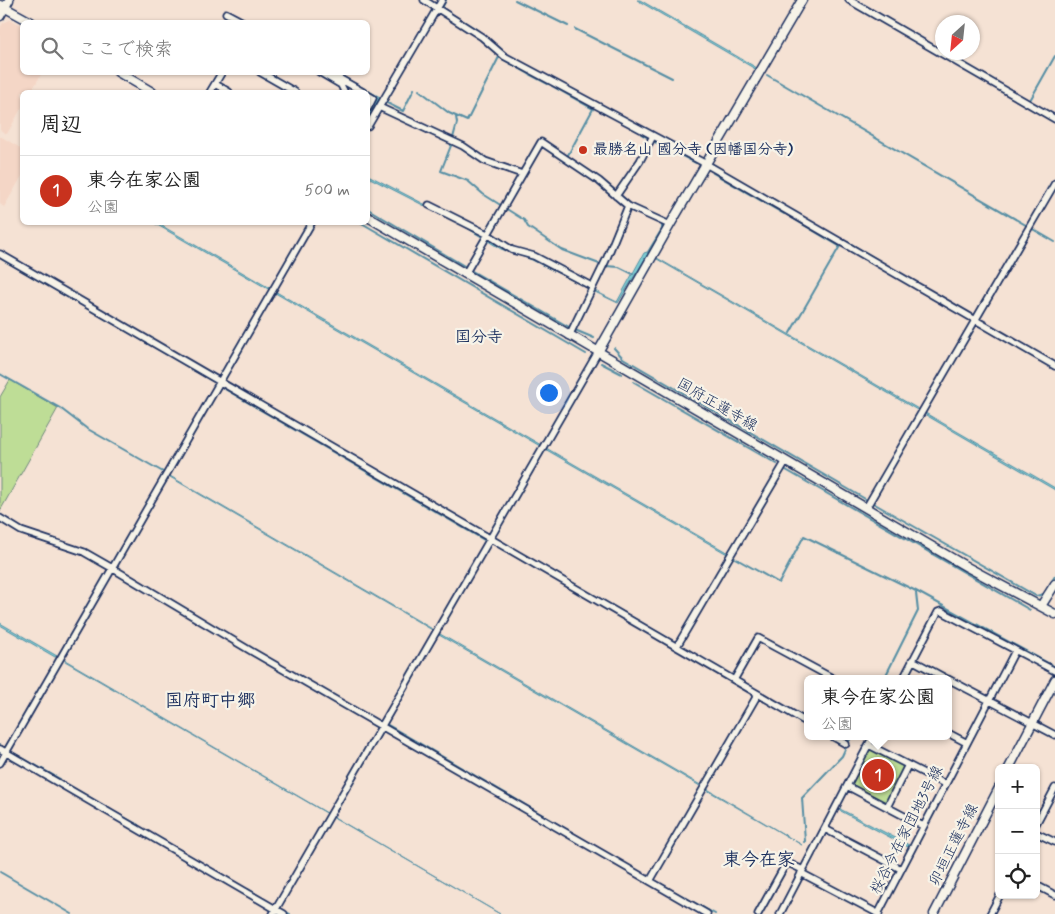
<!DOCTYPE html>
<html lang="ja">
<meta charset="utf-8">
<style>
:root{--surface:#fff;--page:#f2f2f2;--text:#222;--muted:#767676;--line:#e0e0e0;--accent:#c8321e}
body{margin:0;font-family:Mynerve,"Klee One",sans-serif;background:var(--page);color:var(--text)}
.controls{position:absolute;right:15px;bottom:15px;display:grid;overflow:hidden;border-radius:8px;box-shadow:0 1px 4px #0004}
.controls button{width:45px;height:45px;display:grid;place-items:center;padding:0;border:0;border-bottom:1px solid var(--line);background:var(--surface);color:var(--text);font:25px sans-serif}
.compass{position:absolute;left:935px;top:15px;width:45px;height:45px;border-radius:50%;background:var(--surface);box-shadow:0 1px 4px #0004;rotate:207deg}
.you{position:absolute;left:548px;top:392px;width:18px;height:18px;margin:-12px;border:4px solid #fff;border-radius:50%;background:#1a73e8;box-shadow:0 0 0 8px #1a73e833}
.badge{display:grid;place-items:center;width:32px;height:32px;border-radius:50%;background:var(--accent);color:#fff;font-size:16px;font-weight:700}
.pin{position:absolute;translate:-50% -50%;border:2px solid #fff;box-shadow:0 1px 5px #0006}
.popup{position:absolute;left:804px;top:675px;width:148px;height:65px;box-sizing:border-box;display:grid;place-content:center;border-radius:8px;background:var(--surface);filter:drop-shadow(0 1px 4px #0005);font-size:16px;white-space:nowrap;color:var(--muted)}
.popup b{font-size:19px;color:var(--text)}
.popup::after{content:'';position:absolute;left:50%;top:100%;margin-left:-10px;border:10px solid transparent;border-top-color:var(--surface)}
.list{margin:0;padding:0;list-style:none}
h2{display:flex;justify-content:space-between;align-items:center;height:65px;margin:0;padding:0 20px;font-size:21px}
h2 small{font-size:16px;font-weight:400;color:var(--muted)}
.list li{display:grid;grid-template-columns:32px 1fr auto;gap:15px;align-items:center;box-sizing:border-box;height:70px;padding:0 20px;border-top:1px solid var(--line)}
.list b{display:block;font-size:19px;white-space:nowrap}
.list p{margin:0;font-size:16px;white-space:nowrap;color:var(--muted)}
.list em{font-size:16px;font-style:normal;color:var(--muted)}
.icon{flex:none;width:28px;height:28px;fill:none;stroke:currentColor;stroke-width:2;stroke-linecap:round;stroke-linejoin:round}
.map{position:relative;flex:none;width:1055px;height:914px;overflow:hidden}
.search{position:absolute;background:var(--surface);box-shadow:0 1px 4px #0004;left:20px;top:20px;width:350px;height:55px;display:flex;align-items:center;gap:12px;box-sizing:border-box;padding:0 18px;border-radius:8px;color:var(--muted);font-size:19px}
.panel{position:absolute;background:var(--surface);box-shadow:0 1px 4px #0004;left:20px;top:90px;width:350px;height:135px;border-radius:8px}
.map>svg:first-child{display:block}
</style>
<div class="map">
<svg width="1055" height="914" viewBox="0 0 1055 914">
<rect width="100%" height="100%" fill="#f5e2d4"/>
<filter id="ink" filterUnits="userSpaceOnUse"><feTurbulence type="fractalNoise" baseFrequency=".02" numOctaves="2"/><feDisplacementMap in="SourceGraphic" scale="10" xChannelSelector="R" yChannelSelector="G"/><feConvolveMatrix kernelMatrix="1 2 1 2 8 2 1 2 1" color-interpolation-filters="sRGB"/></filter>
<g filter="url(#ink)">
<path fill="#f4d6c6" d="M10,20L22,25V72L42,73L31,92H22V107L7,134L0,130V28L3,23Z
M0,136L22,149V176L4,207L0,204Z"/>
<path fill="#bedd96" stroke="#6c867a" d="M10,380L58,408L0,511V397Z
M871,749L905,767L887,803L853,785L852,782L869,750Z"/>
<path fill="#7ccdd3" stroke="#558ea4" d="M637,0H640L757,68V70Z
M334,73H337L380,97L368,118C368,110 375,105 375,97Z
M368,175L482,234L502,247L530,257L590,288L589,289L532,260L501,249L462,225L368,177Z
M154,223H157L541,445L540,446Z
M647,252L648,254L618,303L595,292V291L617,302L644,253Z
M657,258L1055,488V490L657,259Z
M546,448L730,554L729,555L545,449Z
M170,476L434,630V631L170,477Z
M0,623L57,656L55,657L0,625Z
M440,634L709,790L802,845L439,635Z
M65,660L500,914L65,661Z
M840,809L909,845L908,847L839,810Z"/>
<g fill="none" stroke-linecap="round" stroke-linejoin="round">
<path stroke="#558ea4" stroke-width="2" d="M446,0L442,8L476,29L500,48
M515,0L568,26
M856,0L942,51
M431,1L436,4
M575,29L672,78
M946,52L968,65
M767,75L1055,242
M552,86L593,109L568,155
M419,90L449,113L467,121L499,57L529,74L548,84
M385,102L403,111L414,89
M1029,102L1055,56
M641,134L648,138
M453,138L457,123L456,117
M653,141L696,163
M452,143L441,171L468,181L483,194L502,206
M713,173L784,214
M505,208L524,220L528,227L562,250L602,265
M368,209L466,267
M787,215L839,246
M360,222L586,354
M848,242L908,278
M648,252L662,229V226
M0,258L214,382
M606,266L619,267L633,274
M472,271L569,327
M575,330L594,338
M790,333L840,246
M614,348L623,358L867,500
M601,363L622,374
M0,374L60,408L86,428L163,472
M634,382L777,464
M223,388L484,540
M786,470L1030,610
M873,503L1036,596L1044,594L1055,576
M492,543L547,575
M733,557L779,583L804,536L914,590L1055,667
M554,572L675,642
M681,646L734,677L735,675
M884,679L918,611L916,593
M388,725L486,782
M848,743L852,736
M0,745L3,747
M10,751L60,779
M65,783L110,809
M493,786L648,877
M116,813L138,825
M145,830L242,886
M804,842L805,841L802,798L842,756L846,747
M0,872L72,914
M654,880L715,914
M778,884L784,873
M248,889L274,905
M281,909L290,914"/>
<defs>
<path id="street" d="M424,0L482,37L504,56L706,164L1055,366
M849,0L1055,119
M226,13L243,22
M260,72L295,92
M319,72L341,85L344,91L343,92
M328,72L363,92
M215,84L229,92
M210,92L222,72
M368,95L373,98L368,108
M379,107L463,146L485,161L522,174
M368,126L442,0
M616,196L640,161L653,136
M429,205L489,235L512,250L534,256L593,287
M0,254L808,723
M465,274L541,142L599,181L628,206L670,225
M569,336L606,260L628,206
M866,508L1055,183
M0,518L21,531L84,552L112,568L251,651L707,914
M677,646L786,461
M912,660L947,679
M903,679L938,612L941,611L1055,671
M948,679L1055,735
M734,680L758,638L834,679
M948,733L967,743
M832,736L846,744
M869,745L945,784
M0,749L284,914
M0,763L312,222
M847,786L923,826
M887,807L908,765
M1036,824L1055,788
M825,829L901,869
M1036,833L1055,842
M801,873L879,914
M650,881L758,694
M1036,885L1055,895
M273,914L598,352
M758,914L784,867L788,863L803,870
M780,914L873,736
M878,914L1015,651
M990,914L1000,895"/>
<path id="secondary" d="M0,5L31,22
M0,16L9,0
M118,72L152,92
M368,217L967,567L1055,614
M598,352L670,225L802,0
M1041,606L1055,584
M1009,768L1055,680
M934,914L999,788"/>
</defs>
<use href="#street" stroke="#1b2f5e" stroke-width="9"/>
<use href="#secondary" stroke="#1b2f5e" stroke-width="11"/>
<use href="#street" stroke="#f7f3e8" stroke-width="5.5"/>
<use href="#secondary" stroke="#f7f3e8" stroke-width="8"/>
</g>
</g>
<circle fill="#c8321e" stroke="#f7f3e8" stroke-width="2" cx="583" cy="150" r="5"/>
<g text-anchor="middle" dominant-baseline="central" stroke-width="4.5" stroke-linejoin="round" paint-order="stroke">
<g font-size="15" font-weight="bold" fill="#1b2f5e" stroke="#f7f3e8" text-anchor="start">
<text x="593" y="150">最勝名山 國分寺 (因幡国分寺)</text>
</g>
<g font-size="15" fill="#1b2f5e" stroke="#f7f3e8">
<text transform="translate(717 405) rotate(30)">国府正蓮寺線</text>
<text transform="translate(907 830) rotate(-63)">桜谷今在家団地3号線</text>
<text transform="translate(954 845) rotate(-63)">卯垣正蓮寺線</text>
</g>
<g font-size="16" font-weight="bold" fill="#1b2f5e" stroke="#f7f3e8">
<text x="479" y="337">国分寺</text>
</g>
<g font-size="18" font-weight="bold" fill="#1b2f5e" stroke="#f7f3e8">
<text x="210" y="701">国府町中郷</text>
<text x="759" y="860">東今在家</text>
</g>
</g>
</svg>
<div class="controls">
<button>+</button>
<button>−</button>
<button><svg class="icon" aria-label="locate" viewBox="0 0 24 24"><circle cx="12" cy="12" r="6"/><path d="M12 2v4M12 18v4M2 12h4M18 12h4"/></svg></button>
</div>
<svg class="compass" viewBox="-18 -18 36 36"><path d="M0-13l5 13h-10z" fill="#e53935"/><path d="M0 13l5-13h-10z" fill="#767676"/></svg>
<div class="you"></div>
<div class="pin badge" style="left:878px;top:775px">1</div>
<div class="popup"><b>東今在家公園</b>公園</div>
<div class="search"><svg class="icon" aria-label="search" viewBox="0 0 24 24"><circle cx="10" cy="10" r="6"/><path d="M15 15l6 6"/></svg>ここで検索</div>
<section class="panel">
<h2>周辺<small></small></h2>
<ul class="list">
<li><span class="badge">1</span><div><b>東今在家公園</b><p>公園</p></div><em>500 m</em></li>
</ul>
</section>
</div>
